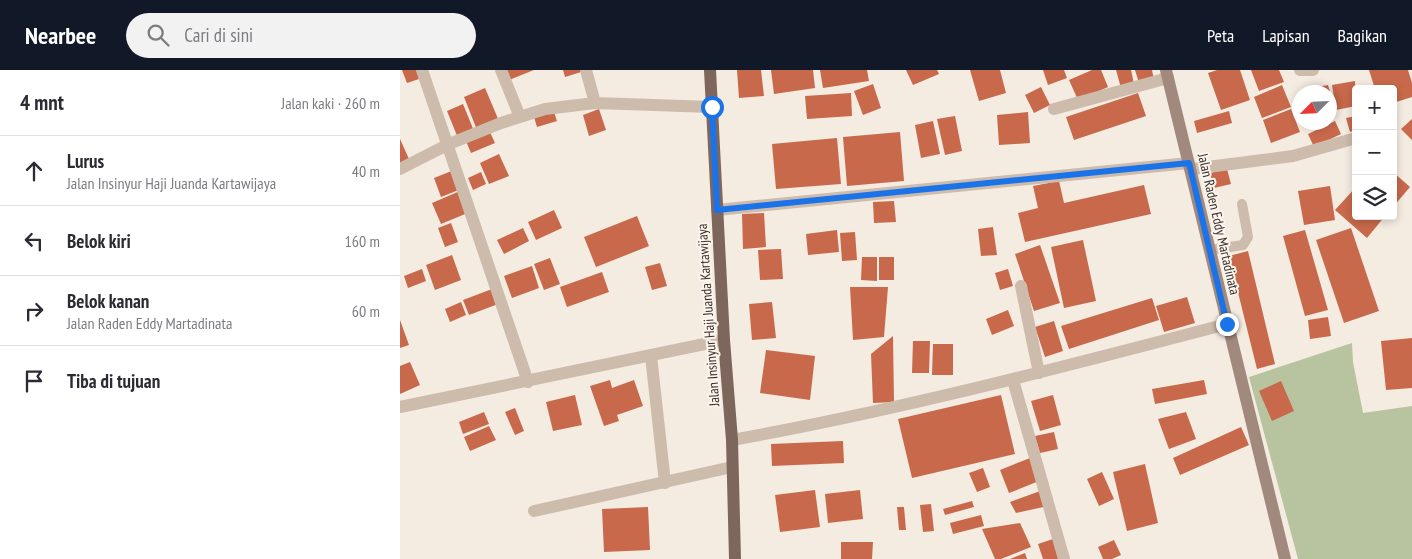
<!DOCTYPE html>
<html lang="id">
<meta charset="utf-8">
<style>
:root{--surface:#fff;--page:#f2f2f3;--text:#2b2b33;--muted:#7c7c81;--line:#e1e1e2;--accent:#111827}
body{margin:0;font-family:"PT Sans Narrow",sans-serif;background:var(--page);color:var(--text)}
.controls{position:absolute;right:15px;top:15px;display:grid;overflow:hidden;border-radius:5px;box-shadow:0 2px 8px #0003}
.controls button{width:45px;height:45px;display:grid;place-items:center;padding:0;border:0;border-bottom:1px solid var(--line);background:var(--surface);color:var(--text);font:25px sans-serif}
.compass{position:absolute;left:892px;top:15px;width:45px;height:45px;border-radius:50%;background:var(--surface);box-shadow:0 2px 8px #0003;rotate:246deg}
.stop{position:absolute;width:15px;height:15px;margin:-11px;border:4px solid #1a73e8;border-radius:50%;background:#fff}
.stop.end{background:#1a73e8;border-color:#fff;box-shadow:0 1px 5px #0008}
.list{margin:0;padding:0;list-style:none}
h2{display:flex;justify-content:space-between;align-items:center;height:65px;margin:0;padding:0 20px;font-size:21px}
h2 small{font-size:16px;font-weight:400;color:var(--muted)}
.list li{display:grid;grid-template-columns:32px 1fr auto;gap:15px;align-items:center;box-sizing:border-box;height:70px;padding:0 20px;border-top:1px solid var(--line)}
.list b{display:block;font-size:19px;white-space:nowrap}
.list p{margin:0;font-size:16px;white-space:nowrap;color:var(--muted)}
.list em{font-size:16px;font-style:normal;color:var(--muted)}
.icon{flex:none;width:28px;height:28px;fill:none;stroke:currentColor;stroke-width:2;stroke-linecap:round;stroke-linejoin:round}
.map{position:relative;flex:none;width:1012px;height:489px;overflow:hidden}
header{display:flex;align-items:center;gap:30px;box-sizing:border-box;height:70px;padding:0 25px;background:var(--accent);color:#fff}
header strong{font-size:24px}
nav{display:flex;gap:28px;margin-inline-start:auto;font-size:18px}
.search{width:350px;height:45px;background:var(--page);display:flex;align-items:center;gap:12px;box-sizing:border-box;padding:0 18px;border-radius:28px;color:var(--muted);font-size:19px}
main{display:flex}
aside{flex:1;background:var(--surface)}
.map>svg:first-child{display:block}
</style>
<header>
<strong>Nearbee</strong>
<div class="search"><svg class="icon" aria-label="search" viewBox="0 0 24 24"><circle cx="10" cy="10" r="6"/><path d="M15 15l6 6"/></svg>Cari di sini</div>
<nav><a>Peta</a><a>Lapisan</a><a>Bagikan</a></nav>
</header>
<main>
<aside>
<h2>4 mnt<small>Jalan kaki · 260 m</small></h2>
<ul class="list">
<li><svg class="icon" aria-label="ahead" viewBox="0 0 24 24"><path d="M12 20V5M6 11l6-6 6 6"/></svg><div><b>Lurus</b><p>Jalan Insinyur Haji Juanda Kartawijaya</p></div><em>40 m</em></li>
<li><svg class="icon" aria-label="left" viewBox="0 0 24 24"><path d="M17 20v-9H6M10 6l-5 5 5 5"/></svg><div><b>Belok kiri</b></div><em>160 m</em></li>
<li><svg class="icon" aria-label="right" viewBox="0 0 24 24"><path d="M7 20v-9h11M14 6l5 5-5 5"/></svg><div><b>Belok kanan</b><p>Jalan Raden Eddy Martadinata</p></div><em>60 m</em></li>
<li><svg class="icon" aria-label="arrive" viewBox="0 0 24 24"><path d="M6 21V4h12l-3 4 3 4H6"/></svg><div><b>Tiba di tujuan</b></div></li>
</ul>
</aside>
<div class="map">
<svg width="1012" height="489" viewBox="0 0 1012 489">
<rect width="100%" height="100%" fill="#f4ebe1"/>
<path fill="#b8c4a0" d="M952,273L953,292L963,343L1012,336V489H898L849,307Z"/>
<path fill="#c8694b" d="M2,0H19L22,8L7,13Z
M105,0H134L109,10Z
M163,0H181V2L165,7Z
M337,0H361L364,26L339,28Z
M371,0H413L415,18L374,24Z
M420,0H467L469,11L423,18Z
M506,0H537L539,4L513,15Z
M570,0H600L606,23L579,31Z
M643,0H664L667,8L648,15Z
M692,0H701L708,17L678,30L669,10Z
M716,0H731L734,14L721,18Z
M735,0H752L754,10L739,13Z
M817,0H840L850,30L821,40L808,3Z
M851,0H879L884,12L859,21Z
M969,0H1008L1012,13V27L993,33V19H975Z
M955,11L956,36L936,40L932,15Z
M473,14L481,38L463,45L454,21Z
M882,15L891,37L862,48L854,27Z
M928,15L930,22H907L906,19Z
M641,17L650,35L634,43L625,25Z
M85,18L99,51L77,60L64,27Z
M451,23L452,46L407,49L405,26Z
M738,23L746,46L674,70L666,47Z
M929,27L933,41H929Z
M63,34L74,61L58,68L47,41Z
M199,39L206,60L189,66L183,45Z
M891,39L900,62L871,73L863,50Z
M829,41L832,53L797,63L794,51Z
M154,42L157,51L137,57L134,47Z
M628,42L630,73L599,75L597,45Z
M555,46L562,81L545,85L537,49Z
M956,46V60L950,62L946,48Z
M1012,49V70L1001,59Z
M533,51L540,84L521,88L515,55Z
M935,51L941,64L914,77L908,64Z
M89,60L95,73L71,83L66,71Z
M500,62L504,111L447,116L443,67Z
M437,68L441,114L376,119L372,74Z
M0,69L9,89L0,93Z
M99,84L109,106L89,114L80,93Z
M827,99L831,114L814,118L810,103Z
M54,100L61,119L41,127L34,108Z
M81,102L86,114L73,120L68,108Z
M993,102L1010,117L993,137Z
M659,111L664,133L744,115L751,144L625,172L618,143L638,138L633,116Z
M930,116L935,150L904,155L898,121Z
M956,117V146H985L967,168L935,140Z
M60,121L70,142L41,154L32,133Z
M494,131L496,152L474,153L473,132Z
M154,140L162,158L136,170L128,152Z
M364,143L366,177L343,179L342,144Z
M237,146L249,176L196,197L184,167Z
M51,153L58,172L45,177L38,158Z
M593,157L597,185L581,186L578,159Z
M123,158L129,171L104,184L97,170Z
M951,158L979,241L944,253L916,170Z
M437,160L439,182L408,185L406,164Z
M905,160L928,240L905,246L883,166Z
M455,162L457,190L442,191L440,163Z
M683,170L696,231L664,238L651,177Z
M640,175L660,233L634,241L615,184Z
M381,179L383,209L360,210L358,180Z
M848,181L875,294L857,299L829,186Z
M52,185L61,210L35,220L26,195Z
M462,187H477V211L461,210Z
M479,187H494V210H479Z
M150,188L160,214L144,220L134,194Z
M260,193L267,216L252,220L245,197Z
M132,196L139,218L112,228L104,206Z
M22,199L26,211L8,218L4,206Z
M608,199L613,216L600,220L595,203Z
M202,202L209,222L167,237L160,217Z
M450,217H488L484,267L453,270Z
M92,219L98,234L69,245L63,230Z
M787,227L795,253L764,262L756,236Z
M752,228L759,250L669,279L661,256Z
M61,232L66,245L50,252L45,239Z
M372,232L376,268L352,270L349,234Z
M608,240L614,256L592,265L586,249Z
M928,247L931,266L910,269L908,250Z
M0,250L9,275L0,278Z
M654,251L663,281L645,287L635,257Z
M493,266L494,332L473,333L471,284Z
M1012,268V318L986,320L981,271Z
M513,271H530L529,303H512Z
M533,274H553V305H532Z
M366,280L415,286L410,330L360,323Z
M10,292L20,315L0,324V296Z
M210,310L212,318L234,310L243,336L217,345L219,351L204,356L190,316Z
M804,310L807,324L755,334L752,319Z
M881,311L894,341L872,351L859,321Z
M175,325L182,355L153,361L146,332Z
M601,325L615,384L512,408L498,349Z
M653,325L661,355L640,361L631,331Z
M115,338L124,361L115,365L105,342Z
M84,342L89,354L63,364L59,352Z
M786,342L796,369L769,379L758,349Z
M89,356L96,370L70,381L64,367Z
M841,357L849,375L780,405L773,388Z
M654,362L658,379L640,383L635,366Z
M443,371L444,393L372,396L371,374Z
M630,388L639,411L609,423L600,400Z
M745,394L758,453L727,461L713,402Z
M583,398L590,417L577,422L569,403Z
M702,402L714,429L699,436L687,409Z
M415,420L420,457L380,462L375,425Z
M460,420L463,449L428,453L425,424Z
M643,420L648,436L616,443L610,432Z
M572,431L574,437L545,445L543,439Z
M531,434L534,461L523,462L520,435Z
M248,437L250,480L204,482L202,439Z
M497,437H504L506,460H499Z
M581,445L584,456L553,464L550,453Z
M620,453L631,477L601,489H595L582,459Z
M653,469L661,489H643L638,474Z
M714,470L721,485L712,489H703L698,477Z
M441,472H473L472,489H441Z
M625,483L627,489H610Z"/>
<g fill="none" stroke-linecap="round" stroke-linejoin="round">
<path stroke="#cdbbac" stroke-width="10" d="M810,180L843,175L848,167L842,134"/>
<path stroke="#cdbbac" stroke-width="12" d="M22,0L128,312
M101,0L120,47
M186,0L195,33
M900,0H913
M654,39L768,8
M0,99L49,74L101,53L145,39L195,33L312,37
M792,99L893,86L956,68
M317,140L789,93
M621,216L639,303
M251,286L265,413
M613,310L664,489
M0,337L324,270
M332,370C499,340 663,297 827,254
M134,441L332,397"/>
<path stroke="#a18a7d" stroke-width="12" d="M766,0L885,489"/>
<path stroke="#7d675c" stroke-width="12" d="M310,0L324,270L332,370L335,489"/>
</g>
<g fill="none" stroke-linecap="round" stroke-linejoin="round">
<path stroke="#1a73e8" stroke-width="6" d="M312,37L317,140L789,93L827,254"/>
</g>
<g text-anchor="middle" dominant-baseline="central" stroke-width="4" stroke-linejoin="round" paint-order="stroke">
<g font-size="14" fill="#3b302b" stroke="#fbf5ee">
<text transform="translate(819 154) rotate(77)">Jalan Raden Eddy Martadinata</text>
<text transform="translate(308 245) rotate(-94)">Jalan Insinyur Haji Juanda Kartawijaya</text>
</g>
</g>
</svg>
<div class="controls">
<button>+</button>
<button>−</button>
<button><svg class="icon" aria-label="layers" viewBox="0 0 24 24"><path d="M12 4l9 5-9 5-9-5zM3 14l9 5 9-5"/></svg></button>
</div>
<svg class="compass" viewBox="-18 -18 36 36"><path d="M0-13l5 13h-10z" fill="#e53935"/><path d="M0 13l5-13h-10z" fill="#7c7c81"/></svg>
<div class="stop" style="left:312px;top:37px"></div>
<div class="stop end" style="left:827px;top:254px"></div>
</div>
</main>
